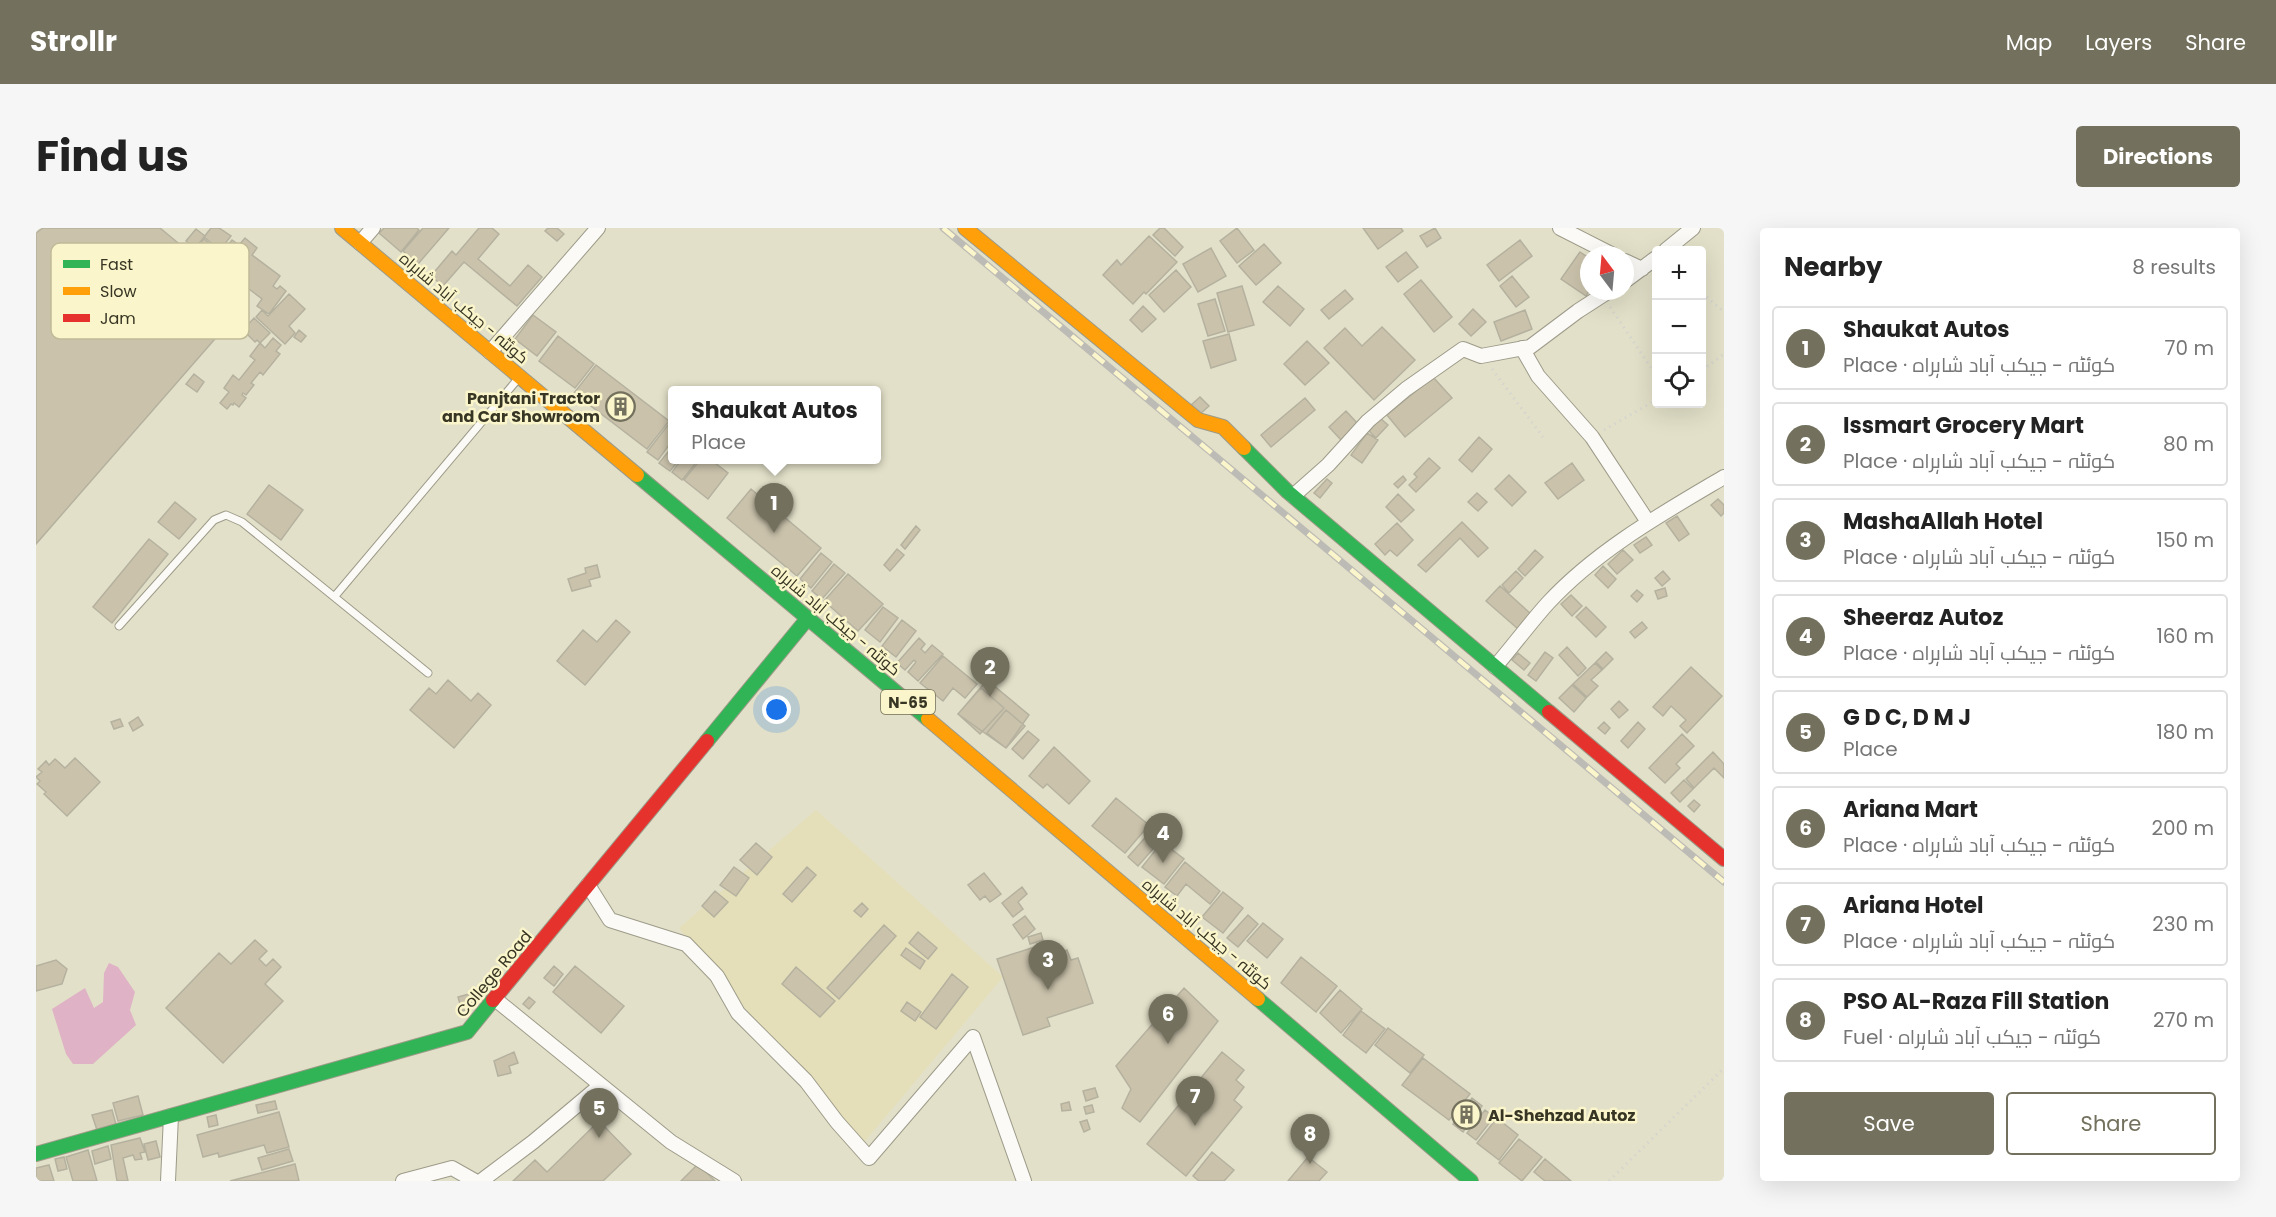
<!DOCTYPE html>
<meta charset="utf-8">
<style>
:root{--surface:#fff;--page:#f6f6f6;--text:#222;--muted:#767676;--line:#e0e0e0;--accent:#73715d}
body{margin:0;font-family:Poppins,Cairo,sans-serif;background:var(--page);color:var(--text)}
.controls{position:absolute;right:18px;top:18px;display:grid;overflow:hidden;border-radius:6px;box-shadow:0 6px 24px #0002}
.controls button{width:54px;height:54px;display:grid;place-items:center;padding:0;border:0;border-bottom:2px solid var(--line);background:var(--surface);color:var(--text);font:30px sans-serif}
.compass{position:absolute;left:1544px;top:18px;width:54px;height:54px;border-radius:50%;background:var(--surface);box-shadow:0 6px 24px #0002;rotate:344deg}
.you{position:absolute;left:741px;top:482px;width:21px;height:21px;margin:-15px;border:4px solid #fff;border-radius:50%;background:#1a73e8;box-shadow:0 0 0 9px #1a73e833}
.badge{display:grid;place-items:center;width:39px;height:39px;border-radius:50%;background:var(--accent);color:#fff;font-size:20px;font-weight:700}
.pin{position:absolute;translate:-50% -50px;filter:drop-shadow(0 2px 3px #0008)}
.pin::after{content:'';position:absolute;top:32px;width:21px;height:18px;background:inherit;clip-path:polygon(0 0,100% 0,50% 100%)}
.popup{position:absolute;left:632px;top:158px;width:213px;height:78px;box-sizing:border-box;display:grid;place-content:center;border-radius:6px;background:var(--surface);filter:drop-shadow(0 2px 4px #0005);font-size:20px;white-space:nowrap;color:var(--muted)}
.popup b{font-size:22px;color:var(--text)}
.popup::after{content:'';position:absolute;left:50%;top:100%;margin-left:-12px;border:12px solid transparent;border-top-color:var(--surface)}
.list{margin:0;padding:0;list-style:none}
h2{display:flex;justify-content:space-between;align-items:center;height:78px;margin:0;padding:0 24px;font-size:26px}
h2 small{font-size:20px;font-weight:400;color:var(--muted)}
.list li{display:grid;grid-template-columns:39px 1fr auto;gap:18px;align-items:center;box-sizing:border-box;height:84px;margin:0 12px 12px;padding:0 12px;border:2px solid var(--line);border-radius:6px}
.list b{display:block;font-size:22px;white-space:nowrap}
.list p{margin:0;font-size:20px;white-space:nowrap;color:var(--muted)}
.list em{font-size:20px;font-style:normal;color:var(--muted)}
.actions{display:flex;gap:12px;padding:18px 24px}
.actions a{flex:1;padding:14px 0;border:2px solid var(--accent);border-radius:6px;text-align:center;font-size:21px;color:var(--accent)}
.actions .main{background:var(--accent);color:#fff}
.icon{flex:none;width:33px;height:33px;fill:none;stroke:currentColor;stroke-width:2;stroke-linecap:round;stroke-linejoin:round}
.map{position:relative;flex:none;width:1688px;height:953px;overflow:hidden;border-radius:6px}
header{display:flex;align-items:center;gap:36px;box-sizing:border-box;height:84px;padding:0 30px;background:var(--accent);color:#fff}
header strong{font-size:28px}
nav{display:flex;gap:33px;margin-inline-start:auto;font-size:21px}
.intro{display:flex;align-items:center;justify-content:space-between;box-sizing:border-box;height:144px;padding:0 36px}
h1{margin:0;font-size:42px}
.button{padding:15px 27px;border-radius:6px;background:var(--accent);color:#fff;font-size:21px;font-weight:700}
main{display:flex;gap:36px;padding:0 36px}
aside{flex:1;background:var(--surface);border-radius:6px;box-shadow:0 6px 24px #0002}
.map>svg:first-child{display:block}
</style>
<header>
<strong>Strollr</strong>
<nav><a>Map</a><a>Layers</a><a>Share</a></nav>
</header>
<div class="intro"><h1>Find us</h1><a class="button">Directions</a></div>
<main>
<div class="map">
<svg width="1688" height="953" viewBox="0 0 1688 953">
<rect width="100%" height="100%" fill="#e2e0c8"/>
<path fill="#e4dfb9" d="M780,582L967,749L824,919L643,700Z"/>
<path fill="#dfb2c6" d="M73,735L82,739L99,764L94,782L100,797L57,836H37L30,826L16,781L49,760L58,780L67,774L68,745Z"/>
<path fill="#cac2ab" stroke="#b5b19f" stroke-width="1.5" d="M7,0H124L212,73L0,316V5Z
M175,0H183L195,8L184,22L168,9Z
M348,0H381L383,2L365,24L343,5Z
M387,0H413L382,36L367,23Z
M443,0H456L463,6L442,31L474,58L492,37L506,49L481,78L428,34L407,58L395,48L416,23L420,27Z
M512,0H521L528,6L521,13L509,3Z
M1124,0H1128L1147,19L1139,28L1117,7Z
M1201,0L1218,22L1201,35L1184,13Z
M1327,0H1365L1367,3L1342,21Z
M1399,0L1405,10L1391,19L1384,8Z
M160,1L169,8L159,20L150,13Z
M1113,8L1141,34L1110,66L1108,64L1097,76L1067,47L1081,32L1085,37Z
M209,10L221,20L216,27L244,48L237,58L241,61L244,58L250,63L233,86L221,78L226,71L178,34L196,12L203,17Z
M168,11L185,25L177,34L160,20Z
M1484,12L1496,28L1463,53L1451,37Z
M1228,16L1245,35L1220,57L1203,38Z
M1175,20L1190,48L1162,64L1147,36Z
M1370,24L1382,39L1362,54L1350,39Z
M1544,24L1553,30V63L1550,68L1525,51Z
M1140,42L1155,59L1128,84L1113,67Z
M1476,48L1493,69L1480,79L1464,58Z
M1385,52L1416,89L1398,104L1368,66Z
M1206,58L1218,97L1192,104L1181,65Z
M1242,58L1268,81L1254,98L1227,74Z
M1309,62L1317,71L1293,91L1285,82Z
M253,66L269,81L253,98L259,105L249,116L220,89L226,82L232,88Z
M1179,71L1189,103L1172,108L1162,76Z
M1107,78L1120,91L1106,104L1094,92Z
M1437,81L1450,94L1435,108L1423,96Z
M1489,82L1496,101L1465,113L1458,94Z
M497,87L520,104L501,128L479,111Z
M218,90L234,105L224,115L221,112L219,114L207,102Z
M1346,99L1379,132L1338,172L1288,120L1309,100L1326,118Z
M263,102L270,108L265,114L258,109Z
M1193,106L1200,132L1175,140L1167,113Z
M522,108L558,136L539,160L503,133Z
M237,110L245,117L240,123L244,126L227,147L224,144L215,155L218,157L210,167L207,165L206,167L210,170L203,179L198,175L197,177L195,176L191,181L184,175L193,164L188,160L197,147L203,152L219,132L214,128L224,115L229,120Z
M1271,113L1293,135L1269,157L1248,136Z
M560,137L633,193L611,221L538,165Z
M158,146L168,154L161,164L150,156Z
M1397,149L1416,170L1369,209L1351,187Z
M1164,169L1173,178L1163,187L1154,178Z
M1269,170L1279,182L1235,219L1225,207Z
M1310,183L1322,196L1305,212L1293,199Z
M1344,190L1352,197L1340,210L1333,203Z
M632,197L636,200V213L622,232L611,224Z
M1331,205L1342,212L1326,235L1315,227Z
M1443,209L1456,221L1436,244L1423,232Z
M636,219V232H643L634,243L623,235Z
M1393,230L1404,240L1380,264L1373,257L1381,249L1378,246Z
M645,232H662L646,252L636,244Z
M664,232H675L692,245L672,271L648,252Z
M1536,235L1548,252L1522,271L1509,255Z
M1473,247L1490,264L1476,278L1459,261Z
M1367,248L1370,252L1362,260L1358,256Z
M1291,251L1296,255L1284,270L1278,265Z
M233,257L267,282L245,312L211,286Z
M715,261L785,320L761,348L691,290Z
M1441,265L1451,274L1442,283L1432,274Z
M1362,266L1378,282L1365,294L1350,279Z
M1682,271L1688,277V285L1685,288L1675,277Z
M139,274L160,291L143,311L122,294Z
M1641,288L1653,306L1643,313L1630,295Z
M1426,294L1452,320L1442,329L1424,310L1390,344L1382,337Z
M1361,295L1377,312L1361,328L1354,322L1349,327L1339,316Z
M880,298L884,302L869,321L865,317Z
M1610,309L1616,317L1604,325L1598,317Z
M113,311L132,326L76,395L57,379Z
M861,321L868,327L854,343L848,337Z
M1499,322L1507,329L1489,348L1482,341Z
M1587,322L1597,332L1581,346L1572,336Z
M785,325L796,334L775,360L764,351Z
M798,336L809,345L786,371L776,363Z
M561,337L564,349L553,352L555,358L536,363L532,351L550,345L549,340Z
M1567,338L1580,351L1572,360L1559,347Z
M1480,343L1487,350L1473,365L1466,357Z
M1627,343L1634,351L1626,358L1619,350Z
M812,346L847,376L822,403L788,373Z
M1464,358L1495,386L1482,401L1450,373Z
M1629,360L1631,368L1622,371L1619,363Z
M1601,362L1607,367L1601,374L1595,368Z
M1535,367L1546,378L1536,388L1525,376Z
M847,379L862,390L844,414L829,402Z
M1550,379L1570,399L1560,409L1540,389Z
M580,392L594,404L549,457L521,433L547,402L561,414Z
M866,392L880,403L860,429L846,418Z
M1606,394L1611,400L1599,410L1594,404Z
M883,410L889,416L885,421L889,425L896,417L907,426L882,453L872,444L880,434L878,432L869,442L861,435Z
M1531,419L1550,440L1542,448L1523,427Z
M1509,424L1517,430L1500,453L1492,447Z
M1570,424L1577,431L1567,441L1560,434Z
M1482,425L1494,435L1488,442L1476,432Z
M907,428L941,456L929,470L917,460L907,473L884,455Z
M1559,435L1566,442L1555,452L1562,458L1551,469L1537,456Z
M1655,439L1686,468L1651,505L1644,498L1650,492L1635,478L1627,488L1617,479Z
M412,452L435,473L442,465L455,477L418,520L374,482L393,460L400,466Z
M951,452L993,487L970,520L922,486Z
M1536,457L1550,470L1538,484L1523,470Z
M945,460L968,480L944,506L922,486Z
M1583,473L1592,482L1583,490L1575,481Z
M970,482L989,498L970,520L951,505Z
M102,489L107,497L97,503L93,495Z
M84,491L87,498L78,501L75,494Z
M1568,494L1574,500L1569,506L1562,500Z
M1602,494L1609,501L1592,520L1585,513Z
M992,503L1003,512L987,531L976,521Z
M1646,506L1658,518L1640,536L1644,540L1629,555L1613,540Z
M1018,519L1054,553L1033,576L1011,556L1007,560L993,548Z
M1677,524L1688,536V550L1678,540L1658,560L1650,551Z
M39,530L64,554L31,588L8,566L10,564L1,556L4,553L0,549L6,544L2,541L10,533L13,537L19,531L29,540Z
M1648,552L1657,561L1644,574L1635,565Z
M1080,570L1113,597L1089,625L1056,598Z
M1658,572L1664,577L1658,584L1652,578Z
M1114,604L1124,613L1102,638L1092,629Z
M1126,614L1148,631L1128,656L1106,639Z
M720,615L736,629L721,647L704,632Z
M1149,634L1184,663L1174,676L1150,656L1141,668L1129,659Z
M698,639L713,650L700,668L684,657Z
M771,639L780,647L756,674L747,666Z
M948,645L965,666L954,674L949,668L944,672L932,657Z
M986,659L991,666L982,674L987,681L977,689L966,675Z
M679,663L692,674L678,689L666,678Z
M1187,664L1207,680L1187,705L1166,689Z
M826,675L832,681L825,689L818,683Z
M1212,687L1222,696L1202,719L1191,710Z
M989,688L999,701L987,711L977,697Z
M1227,695L1247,711L1231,730L1211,713Z
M848,697L860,708L803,771L791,760Z
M882,704L901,720L892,731L873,715Z
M1005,705L1007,712L994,716L992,709Z
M219,712L231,723L223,731L230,738L237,731L245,739L229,756L247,773L187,835L130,780L183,725L195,736Z
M1008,716L1013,730L1031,722L1035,732L1042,730L1057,775L1011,790L1014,798L987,807L961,731Z
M870,720L889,733L884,741L865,727Z
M1265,729L1301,758L1280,784L1245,755Z
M20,732L31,741L26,756L0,763V738Z
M518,738L527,746L518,758L508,750Z
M539,738L588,778L565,805L517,764Z
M760,739L799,773L784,789L746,756Z
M916,746L932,759L900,801L884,789Z
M1148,760L1182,793L1104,894L1086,880L1095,861L1080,838Z
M1304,762L1326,781L1305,805L1284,785Z
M433,766L437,780L426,783L422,769Z
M493,769L499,774L493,781L487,776Z
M871,774L885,784L879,793L865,783Z
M1325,783L1349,801L1330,825L1307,807Z
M1352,800L1388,827L1374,845L1339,817Z
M478,824L482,835L473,838L475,845L462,848L458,833Z
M1186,824L1208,842L1200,852L1208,859L1198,872L1206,879L1150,948L1111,916Z
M1387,830L1434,866L1413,892L1366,857Z
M1059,860L1062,869L1050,873L1047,863Z
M102,868L107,887L82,893L77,875Z
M1436,870L1446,878L1427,904L1417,896Z
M239,873L241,881L222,885L220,877Z
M1033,874L1035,882L1026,883L1025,876Z
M1056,877L1058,884L1050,886L1048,879Z
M76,882L80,896L61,902L56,887Z
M1449,882L1458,889L1440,912L1431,905Z
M243,884L253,919L231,925L228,917L183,929L182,925L167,929L161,907Z
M180,887L182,897L173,899L171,889Z
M1461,890L1482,907L1463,932L1441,915Z
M1051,892L1054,901L1048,904L1044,894Z
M563,893L595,926L567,953H477L499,932L511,944Z
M104,910L109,924L104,925L106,931L99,932L97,927L87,930L92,953H81L75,917Z
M1483,911L1506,929L1486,953L1463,935Z
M120,913L124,929L112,932L108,916Z
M72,918L75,931L59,936L56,923Z
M253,921L257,933L226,942L222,930Z
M52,922L61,953H37L30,929Z
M1176,924L1198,942L1188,953H1163L1157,948Z
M28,929L31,941L22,943L19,931Z
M1272,929L1291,944L1283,953H1252Z
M1509,931L1535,953H1509L1498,944Z
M259,936L263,953H194Z
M662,936L679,953H645Z
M13,937L18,953H0V940Z"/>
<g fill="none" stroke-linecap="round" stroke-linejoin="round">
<defs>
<path id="lane" d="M299,368L481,152
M83,398L178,292L190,287L206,294L392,445"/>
<path id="street" d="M1524,0L1577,27
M324,15L337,0
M1630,22L1657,0
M1589,33L1606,41
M1589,53L1620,30
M1486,120L1502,148L1556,209L1612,294
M454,124L562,0
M1257,268L1292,237L1332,193L1370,161L1427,121L1445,128L1494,119L1542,83L1573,63
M1459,439C1477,418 1494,395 1512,375C1561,322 1627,285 1688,249
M552,657L574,692L650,716L681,748L702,785L770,853L801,894L833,930L937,809L988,953
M459,771L635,914L698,953
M132,953L135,888
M367,953L416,940L439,953
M445,953L497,914L565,857"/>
<path id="fast" d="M1208,220L1252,264L1513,484
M601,247L892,491
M671,513L772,390
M1222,771L1435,953
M0,926L431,804L457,772"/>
<path id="slow" d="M306,0L601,247
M929,0L1162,192L1187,199L1208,220
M892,491L1222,771"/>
<path id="jam" d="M1513,484L1688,631
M457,772L671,513"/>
</defs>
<use href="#lane" stroke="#9d9b89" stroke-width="9"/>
<use href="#street" stroke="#9d9b89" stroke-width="16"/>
<use href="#fast" stroke="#9d9b89" stroke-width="16"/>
<use href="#slow" stroke="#9d9b89" stroke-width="16"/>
<use href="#jam" stroke="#9d9b89" stroke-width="16"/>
<path stroke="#d5d5ce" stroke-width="3" stroke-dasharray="1.5 4.5" stroke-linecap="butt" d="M1666,65L1688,84
M1574,79L1620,147
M1456,141L1507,209
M1666,142L1688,126
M1568,202L1620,172
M1573,953L1688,840"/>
<use href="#lane" stroke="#fbfaf7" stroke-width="7"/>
<use href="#street" stroke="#fbfaf7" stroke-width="14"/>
<use href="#fast" stroke="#30b455" stroke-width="14"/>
<use href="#slow" stroke="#ff9f0a" stroke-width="14"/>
<use href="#jam" stroke="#e5322d" stroke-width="14"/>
<defs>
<path id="rail" d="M907,0L1688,654"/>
</defs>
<use href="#rail" stroke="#bdbbb5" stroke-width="7"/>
<use href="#rail" stroke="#faf5ca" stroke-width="4.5" stroke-dasharray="14" stroke-linecap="butt"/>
</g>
<defs>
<symbol id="building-ring" viewBox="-11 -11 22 22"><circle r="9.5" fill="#faf5ca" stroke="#73715d" stroke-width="1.5"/><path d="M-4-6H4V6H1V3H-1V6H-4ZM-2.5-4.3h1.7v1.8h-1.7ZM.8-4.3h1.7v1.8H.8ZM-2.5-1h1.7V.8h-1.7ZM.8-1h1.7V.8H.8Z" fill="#73715d"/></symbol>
</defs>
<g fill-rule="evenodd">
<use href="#building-ring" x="568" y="162" width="33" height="33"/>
<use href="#building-ring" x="1414" y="870" width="33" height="33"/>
</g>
<g text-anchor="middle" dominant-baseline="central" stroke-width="5" stroke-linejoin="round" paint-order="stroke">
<rect fill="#faf5ca" stroke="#726f56" stroke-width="1.5" x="845" y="462" width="54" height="24" rx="4.5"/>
<g font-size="15" font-weight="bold" fill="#373524">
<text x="872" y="474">N-65</text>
</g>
<g font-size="16" fill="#373524" stroke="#faf5ca">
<text transform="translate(428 80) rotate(40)">کوئٹہ - جیکب آباد شاہراہ</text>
<text transform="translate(800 392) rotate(40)">کوئٹہ - جیکب آباد شاہراہ</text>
<text transform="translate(1171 706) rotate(40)">کوئٹہ - جیکب آباد شاہراہ</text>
<text transform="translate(458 746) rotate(-50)">College Road</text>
</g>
<g font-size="16" font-weight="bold" fill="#373524" stroke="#faf5ca" text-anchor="end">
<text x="564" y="170">Panjtani Tractor<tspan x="564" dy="18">and Car Showroom</tspan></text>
<text x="1452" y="887" text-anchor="start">Al-Shehzad Autoz</text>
</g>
</g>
<rect x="15" y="15" width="198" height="96" rx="9" fill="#faf5ca" stroke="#c0bb98" stroke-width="1.5"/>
<rect x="27" y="32" width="27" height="8" fill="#30b455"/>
<rect x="27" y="59" width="27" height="8" fill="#ff9f0a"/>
<rect x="27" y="86" width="27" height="8" fill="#e5322d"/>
<g font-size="16" fill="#373524">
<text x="64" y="42">Fast</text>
<text x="64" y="69">Slow</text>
<text x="64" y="96">Jam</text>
</g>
</svg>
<div class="controls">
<button>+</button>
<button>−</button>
<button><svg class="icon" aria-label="locate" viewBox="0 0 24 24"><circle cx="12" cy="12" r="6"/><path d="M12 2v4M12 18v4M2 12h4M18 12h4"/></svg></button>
</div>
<svg class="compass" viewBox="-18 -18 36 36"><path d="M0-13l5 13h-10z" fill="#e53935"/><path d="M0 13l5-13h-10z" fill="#767676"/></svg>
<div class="you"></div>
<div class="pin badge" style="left:738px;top:305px">1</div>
<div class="popup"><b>Shaukat Autos</b>Place</div>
<div class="pin badge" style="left:954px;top:469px">2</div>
<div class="pin badge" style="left:1012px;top:762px">3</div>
<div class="pin badge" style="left:1127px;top:635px">4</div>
<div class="pin badge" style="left:563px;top:910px">5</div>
<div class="pin badge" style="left:1132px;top:816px">6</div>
<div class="pin badge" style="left:1159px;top:898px">7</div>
<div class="pin badge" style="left:1274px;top:936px">8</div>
</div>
<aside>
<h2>Nearby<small>8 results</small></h2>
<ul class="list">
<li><span class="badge">1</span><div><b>Shaukat Autos</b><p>Place · کوئٹہ - جیکب آباد شاہراہ</p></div><em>70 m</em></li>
<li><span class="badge">2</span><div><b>Issmart Grocery Mart</b><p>Place · کوئٹہ - جیکب آباد شاہراہ</p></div><em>80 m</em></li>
<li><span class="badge">3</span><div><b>MashaAllah Hotel</b><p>Place · کوئٹہ - جیکب آباد شاہراہ</p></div><em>150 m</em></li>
<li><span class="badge">4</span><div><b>Sheeraz Autoz</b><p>Place · کوئٹہ - جیکب آباد شاہراہ</p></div><em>160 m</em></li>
<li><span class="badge">5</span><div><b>G D C, D M J</b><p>Place</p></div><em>180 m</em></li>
<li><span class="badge">6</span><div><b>Ariana Mart</b><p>Place · کوئٹہ - جیکب آباد شاہراہ</p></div><em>200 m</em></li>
<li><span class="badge">7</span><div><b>Ariana Hotel</b><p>Place · کوئٹہ - جیکب آباد شاہراہ</p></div><em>230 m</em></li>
<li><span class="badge">8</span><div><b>PSO AL-Raza Fill Station</b><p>Fuel · کوئٹہ - جیکب آباد شاہراہ</p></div><em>270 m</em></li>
</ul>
<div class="actions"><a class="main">Save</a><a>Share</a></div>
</aside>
</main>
